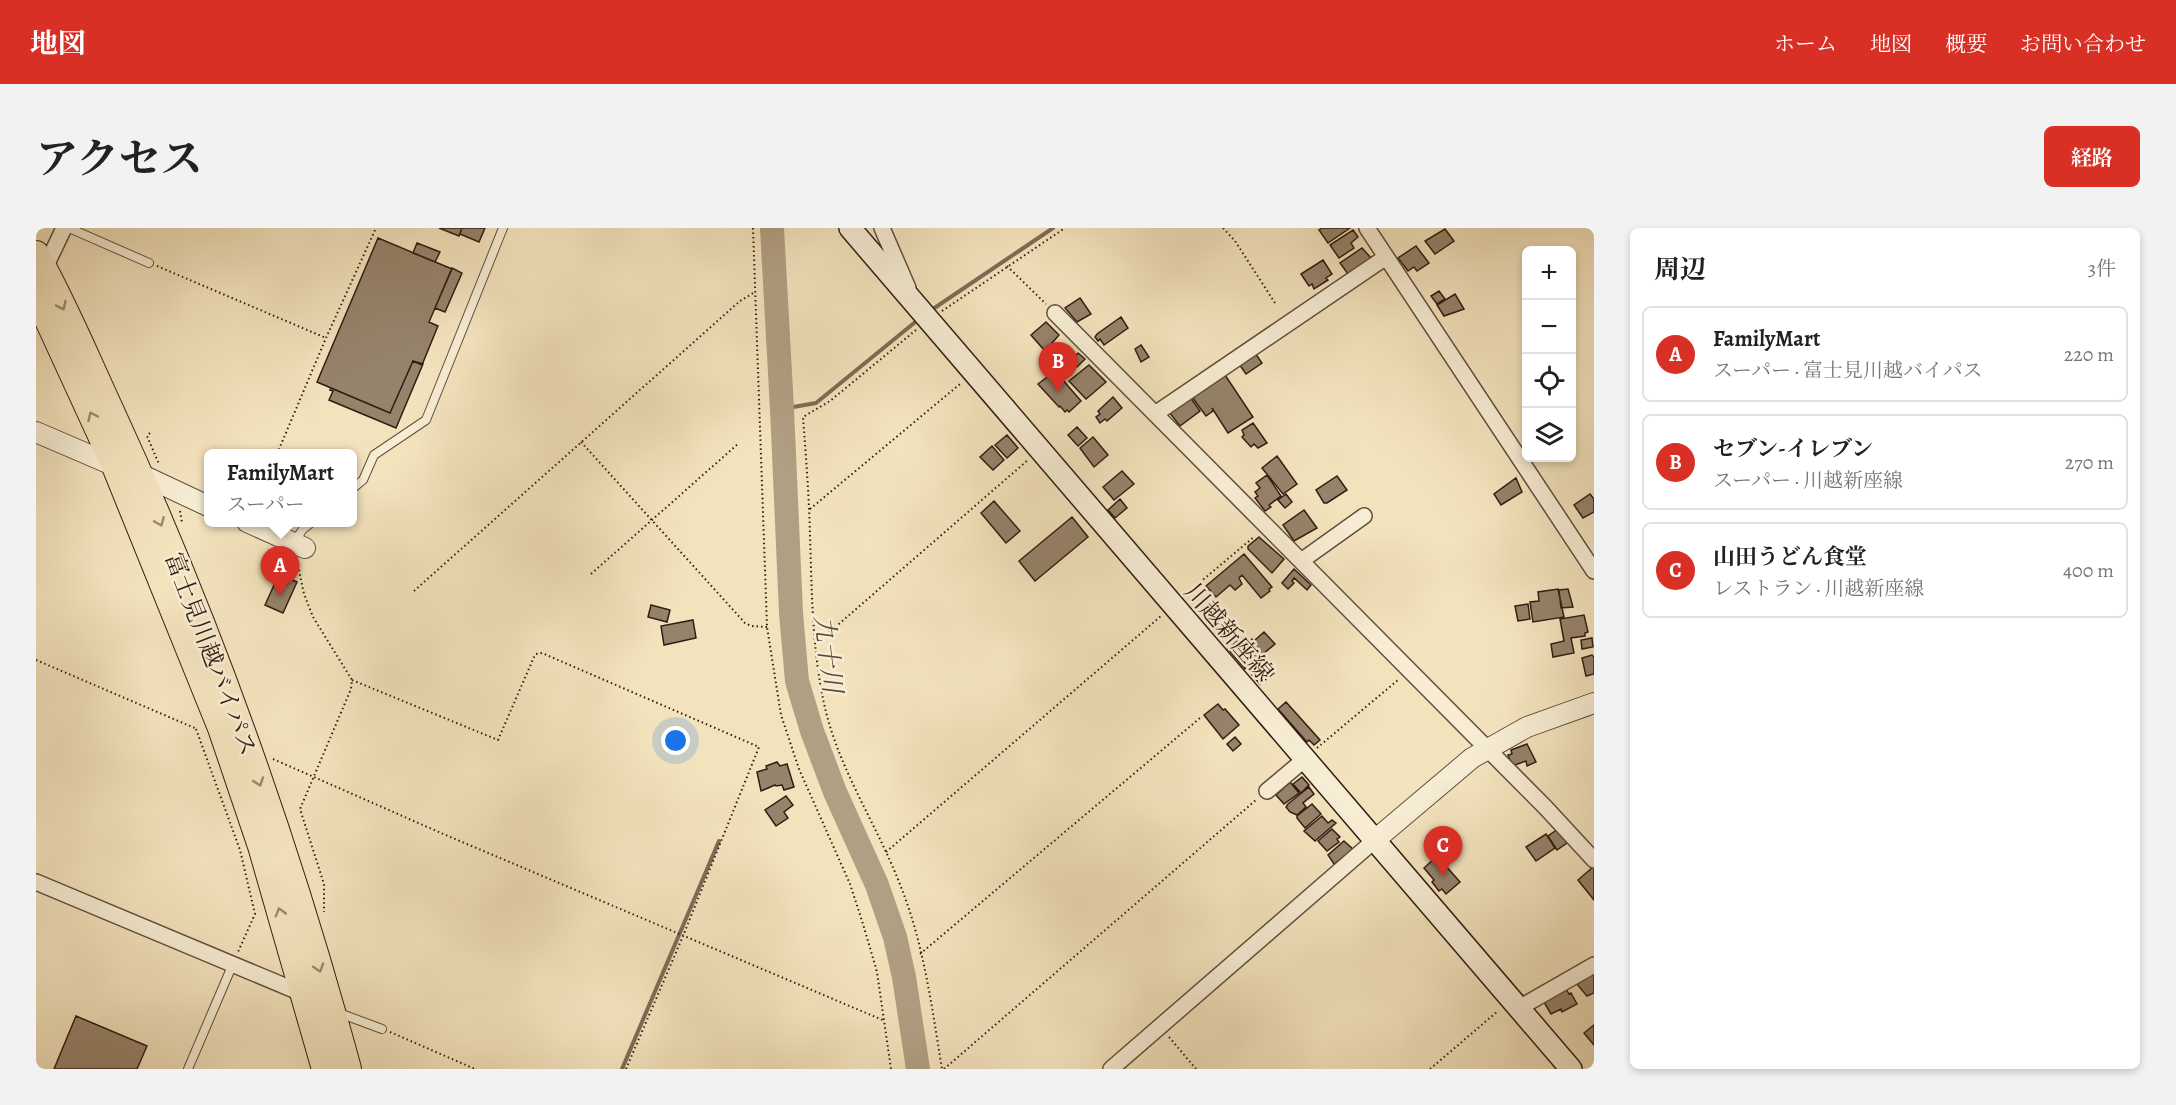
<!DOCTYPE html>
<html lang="ja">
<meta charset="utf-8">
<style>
:root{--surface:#fff;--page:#f2f2f2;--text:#222;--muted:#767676;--line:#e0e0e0;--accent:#d93025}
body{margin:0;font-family:Alegreya,"Noto Serif JP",serif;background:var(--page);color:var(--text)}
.controls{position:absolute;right:18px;top:18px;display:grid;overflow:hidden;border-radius:9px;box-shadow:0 3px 9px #0003}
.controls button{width:54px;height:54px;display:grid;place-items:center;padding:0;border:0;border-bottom:2px solid var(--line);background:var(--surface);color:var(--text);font:30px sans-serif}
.you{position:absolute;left:640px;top:513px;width:21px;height:21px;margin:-15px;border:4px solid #fff;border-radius:50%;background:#1a73e8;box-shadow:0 0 0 9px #1a73e833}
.badge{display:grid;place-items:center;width:39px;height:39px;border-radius:50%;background:var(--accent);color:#fff;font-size:20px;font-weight:700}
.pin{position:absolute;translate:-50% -50px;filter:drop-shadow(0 2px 3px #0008)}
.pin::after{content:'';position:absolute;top:32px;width:21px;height:18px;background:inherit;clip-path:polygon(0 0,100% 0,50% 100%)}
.popup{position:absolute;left:168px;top:221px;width:153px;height:78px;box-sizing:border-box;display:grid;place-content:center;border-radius:9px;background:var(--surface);filter:drop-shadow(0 2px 4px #0005);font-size:20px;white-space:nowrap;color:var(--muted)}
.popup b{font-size:22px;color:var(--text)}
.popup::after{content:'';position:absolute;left:50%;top:100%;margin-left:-12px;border:12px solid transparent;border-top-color:var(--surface)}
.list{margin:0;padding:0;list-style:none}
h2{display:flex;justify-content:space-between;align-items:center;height:78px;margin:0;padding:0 24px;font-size:26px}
h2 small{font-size:20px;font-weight:400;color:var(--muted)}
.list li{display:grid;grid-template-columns:39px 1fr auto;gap:18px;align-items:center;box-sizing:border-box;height:96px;margin:0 12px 12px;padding:0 12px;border:2px solid var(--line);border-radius:9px}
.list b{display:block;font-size:22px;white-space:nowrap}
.list p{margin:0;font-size:20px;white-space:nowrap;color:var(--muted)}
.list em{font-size:20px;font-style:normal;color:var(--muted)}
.icon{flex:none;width:33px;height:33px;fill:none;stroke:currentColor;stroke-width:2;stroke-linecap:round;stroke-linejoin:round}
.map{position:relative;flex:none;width:1558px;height:841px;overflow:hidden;border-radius:9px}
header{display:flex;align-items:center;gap:36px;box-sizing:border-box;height:84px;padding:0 30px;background:var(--accent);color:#fff}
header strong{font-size:28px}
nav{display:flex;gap:33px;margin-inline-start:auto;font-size:21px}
.intro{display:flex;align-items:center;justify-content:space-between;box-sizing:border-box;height:144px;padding:0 36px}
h1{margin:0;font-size:42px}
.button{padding:15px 27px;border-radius:9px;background:var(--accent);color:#fff;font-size:21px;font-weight:700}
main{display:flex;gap:36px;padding:0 36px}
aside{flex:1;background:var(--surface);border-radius:9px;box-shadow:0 3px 9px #0003}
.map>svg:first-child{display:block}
</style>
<header>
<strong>地図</strong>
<nav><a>ホーム</a><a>地図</a><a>概要</a><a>お問い合わせ</a></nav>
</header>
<div class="intro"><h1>アクセス</h1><a class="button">経路</a></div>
<main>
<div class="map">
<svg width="1558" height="841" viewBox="0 0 1558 841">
<rect width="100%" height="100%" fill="#f3e3bd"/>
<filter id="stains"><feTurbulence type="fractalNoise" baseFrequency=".00333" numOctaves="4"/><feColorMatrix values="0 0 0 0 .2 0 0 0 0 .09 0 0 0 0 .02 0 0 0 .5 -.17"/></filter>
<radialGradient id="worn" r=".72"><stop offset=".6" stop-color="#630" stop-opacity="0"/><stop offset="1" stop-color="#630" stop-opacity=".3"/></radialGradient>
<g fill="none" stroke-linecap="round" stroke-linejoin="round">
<path stroke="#7e6b56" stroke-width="4" d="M894,83L1017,0
M746,181L780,175L883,91
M586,841L683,613"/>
<path stroke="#b19f83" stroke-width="24" d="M736,0L746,181L755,385L761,453L776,503L799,564L841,657L859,709L868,749L882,841"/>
</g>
<path fill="#96836b" stroke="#321c12" stroke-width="1.5" d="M403,0H426L423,8Z
M426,0H449L443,14L424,6Z
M1286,0H1314L1292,15L1283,2Z
M1409,1L1418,13L1399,26L1389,13Z
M1317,2L1322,9L1315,15L1318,20L1303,30L1294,17Z
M342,10L416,41L393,94L402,98L386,137L377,133L354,185L281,154Z
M381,15L404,24L399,34L377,25Z
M1380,18L1393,35L1381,43L1378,39L1372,43L1362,30Z
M1326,20L1336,31L1312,46L1304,35Z
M1287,32L1296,46L1290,50L1292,52L1278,61L1276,56L1273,58L1265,46Z
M416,40L426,45L409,84L399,80Z
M1403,63L1409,71L1401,76L1395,68Z
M1419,66L1428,81L1408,88L1401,77Z
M1044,70L1055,86L1041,94L1029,80Z
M1085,89L1092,100L1068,117L1064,111L1062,113L1059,109L1061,106Z
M1010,94L1023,107L1009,123L995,107Z
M1105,117L1113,129L1105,134L1099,121Z
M1042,125L1049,131L1041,139L1035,132Z
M1219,125L1226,135L1210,146L1203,136Z
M377,133L387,136L360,200L293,172L297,163L294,162L295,160L354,185Z
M1053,137L1070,154L1050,171L1033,153Z
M1019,143L1045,173L1033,184L1031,182L1029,184L1024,178L1023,179L1002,156Z
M1187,144L1217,189L1192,205L1176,180L1177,183L1170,188L1154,166Z
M1077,169L1086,180L1071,193L1069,191L1064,195L1060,189L1064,186L1062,183Z
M1154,169L1164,183L1144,198L1133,184Z
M1217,195L1231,215L1222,220L1218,216L1215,219L1206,209L1208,207L1206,202Z
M1041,199L1051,210L1042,218L1032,207Z
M971,207L982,220L971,230L959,217Z
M1057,209L1072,227L1058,239L1044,220Z
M956,218L968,232L957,242L944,229Z
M1241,228L1261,256L1247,266L1226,240Z
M1086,243L1098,256L1078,272L1067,259Z
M1231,247L1245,268L1233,277L1235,279L1229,283L1219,270L1222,268L1219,264L1224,260L1220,255Z
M1301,248L1311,262L1291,275H1288L1280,262Z
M1480,250L1486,264L1465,277L1458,266Z
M1250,266L1256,274L1249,280L1242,272Z
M1554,266L1558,271V284L1547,290L1538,277Z
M1084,271L1091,280L1079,290L1072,282Z
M958,273L984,303L970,315L945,285Z
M1268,282L1281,300L1258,313L1247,297Z
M1036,289L1052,309L999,353L983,333Z
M1223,309L1248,331L1236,345L1212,321V318Z
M1208,326L1236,359L1233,361L1234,363L1225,370L1206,347L1203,350L1206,356L1199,362L1194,357L1180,369L1170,358Z
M1258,341L1275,357L1271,362L1258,350L1256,353L1258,355L1252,361L1246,355Z
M243,346L261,354L247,385L229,377Z
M1522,361L1528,389L1497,394L1494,374L1503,373L1502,364Z
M1532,361L1537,379L1525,380L1523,362Z
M1492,376L1494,391L1482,393L1479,378Z
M615,377L634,382L631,394L612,389Z
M1548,387L1552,404L1549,405V408L1535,410L1538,425L1517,429L1515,416L1528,413L1524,391Z
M657,392L660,410L628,417L625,398Z
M1228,404L1239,416L1209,441L1192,421L1205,410L1211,416L1216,411L1218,413Z
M1556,410L1557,419L1546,421L1545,412Z
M1556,427L1558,429V446L1550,448L1546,430Z
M1228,435L1238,445L1224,456L1216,447Z
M1250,474L1284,512L1278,517L1273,512L1271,514L1242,481Z
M1182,476L1187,482L1189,481L1203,497L1187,511L1168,487Z
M1199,509L1205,516L1197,523L1191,516Z
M1491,516L1500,534L1491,538L1490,533L1476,538L1472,527L1476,526L1475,522Z
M741,534L744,538L751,536L758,559L748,562L746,557L740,558L739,557L725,563L721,544L731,541L730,538Z
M1266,549L1273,557L1265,565L1257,556Z
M1254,554L1263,565L1248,576L1240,567Z
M1273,559L1278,566L1267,575L1270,579L1261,587L1254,584L1250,579L1252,576Z
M750,568L757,577L748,584L752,590L740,598L729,582Z
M1276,576L1285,586L1269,600L1261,590V588Z
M1286,588L1292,595L1296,592L1300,595L1279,613L1268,603Z
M1296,601L1304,609L1301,611L1303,614L1291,623L1282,613Z
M1522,601L1531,615L1521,622L1512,608Z
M1510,606L1519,620L1500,633L1490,619Z
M1308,613L1319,623L1306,633L1305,631L1298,636L1292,627Z
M1401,628L1424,654L1410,666L1406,661L1403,663L1396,654L1398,652L1388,640Z
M1557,639L1558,640V672L1542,652Z
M1558,744V765L1551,768L1540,755Z
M1529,759L1533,766L1535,765L1541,776L1526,784L1525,781L1515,786L1506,771Z
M40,788L111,818L101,841H18Z
M1558,797V817L1548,805Z"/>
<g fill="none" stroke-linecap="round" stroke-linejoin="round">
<defs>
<path id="service" d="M33,0L113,35
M316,261L327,252L338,227L390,192L467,0
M259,313L267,301L276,294
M303,785L346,801
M152,841L196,738"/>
<path id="minor" d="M846,0L872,60
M1331,0L1558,343
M7,44L28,0
M1019,85L1510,580L1558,632
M1119,186L1350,29
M1265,333L1328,288
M1231,563L1269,531
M0,654L270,767
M1483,780L1558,737
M1075,841L1339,612"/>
<path id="tertiary" d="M0,204L79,238L104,246L172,278
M211,294L269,320
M1339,612L1436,530L1491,499L1558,475"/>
<path id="secondary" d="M814,0L1535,841"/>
<path id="trunk" d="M0,26C28,76 50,129 74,181C172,393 251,615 312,841
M0,66L79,238L185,500L225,618L289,841"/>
</defs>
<use href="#service" stroke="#624e3d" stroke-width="10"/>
<use href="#minor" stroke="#624e3d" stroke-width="18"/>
<use href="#tertiary" stroke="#624e3d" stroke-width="22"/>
<use href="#secondary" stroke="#321c12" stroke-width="24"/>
<use href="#trunk" stroke="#321c12" stroke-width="28"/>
<path stroke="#321c12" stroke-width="2" stroke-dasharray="1.5 3" stroke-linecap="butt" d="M717,0L731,399L745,487L763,541L814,656L827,696L841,744L855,841
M1187,0L1199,13L1239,75
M121,38L290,110
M971,38L1010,76
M906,83L1029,0
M880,102L794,173L767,189C770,228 773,268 774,307C776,368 776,429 791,488C807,548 843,601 865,659C888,717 896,780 906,841
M114,205L111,208L123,236
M545,214L709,395L715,398L731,399
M241,226L290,110L340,0
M774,281L924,156
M144,283L146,295
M261,333L268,366L277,389L316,452L315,461L264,581L288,656V684
M555,346L703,215
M378,363L704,73L719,64
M1150,366L1219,308
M789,408L992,232
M0,432L161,501
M316,452L462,512L498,429L500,426L506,425L723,519L647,708L590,841
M160,501L204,622L219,686L202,724
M1281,520L1362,452
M237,531L405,605L849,793
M850,624L1125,388
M884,726L1164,490
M354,804L439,841
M1133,809L1160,841
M908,841L1220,572
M1394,841L1462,783"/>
<use href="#service" stroke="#f7edd4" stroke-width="8"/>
<use href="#minor" stroke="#f7edd4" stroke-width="15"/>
<use href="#tertiary" stroke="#f7edd4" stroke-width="20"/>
<use href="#secondary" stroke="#f7edd4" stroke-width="21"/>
<use href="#trunk" stroke="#f3e3bd" stroke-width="26"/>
</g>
<defs><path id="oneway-chevron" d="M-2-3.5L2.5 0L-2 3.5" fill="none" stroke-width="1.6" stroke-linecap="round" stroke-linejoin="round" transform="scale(1.5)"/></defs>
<g stroke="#9c8970">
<use href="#oneway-chevron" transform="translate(26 78) rotate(65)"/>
<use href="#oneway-chevron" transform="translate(56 188) rotate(-115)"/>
<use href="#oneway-chevron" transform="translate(124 294) rotate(67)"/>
<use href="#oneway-chevron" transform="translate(223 554) rotate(71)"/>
<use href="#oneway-chevron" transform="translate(244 684) rotate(-106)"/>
<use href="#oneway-chevron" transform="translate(283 740) rotate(73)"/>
</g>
<g text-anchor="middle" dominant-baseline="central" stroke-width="5" stroke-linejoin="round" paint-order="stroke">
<g font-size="24" fill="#321c12" stroke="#f7edd4">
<text transform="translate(1193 404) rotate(49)">川越新座線</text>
<text transform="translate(175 426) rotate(69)">富士見川越バイパス</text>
</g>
<g font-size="26" font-style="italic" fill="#5e4a3a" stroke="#f7edd4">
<text transform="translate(792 426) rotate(83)">九十川</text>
</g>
</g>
<rect width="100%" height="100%" filter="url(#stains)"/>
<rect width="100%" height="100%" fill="url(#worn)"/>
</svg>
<div class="controls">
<button>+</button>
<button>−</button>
<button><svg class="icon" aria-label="locate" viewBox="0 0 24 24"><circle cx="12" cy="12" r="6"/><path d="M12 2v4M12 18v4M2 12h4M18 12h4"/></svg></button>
<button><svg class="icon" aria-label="layers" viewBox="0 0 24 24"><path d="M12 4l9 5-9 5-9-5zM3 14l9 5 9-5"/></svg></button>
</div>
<div class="you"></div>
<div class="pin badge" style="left:244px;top:368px">A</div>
<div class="popup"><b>FamilyMart</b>スーパー</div>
<div class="pin badge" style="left:1022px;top:164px">B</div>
<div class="pin badge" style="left:1407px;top:648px">C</div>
</div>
<aside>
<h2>周辺<small>3件</small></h2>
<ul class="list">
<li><span class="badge">A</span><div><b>FamilyMart</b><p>スーパー · 富士見川越バイパス</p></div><em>220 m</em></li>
<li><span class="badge">B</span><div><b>セブン-イレブン</b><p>スーパー · 川越新座線</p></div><em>270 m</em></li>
<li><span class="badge">C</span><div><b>山田うどん食堂</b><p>レストラン · 川越新座線</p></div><em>400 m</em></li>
</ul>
</aside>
</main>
